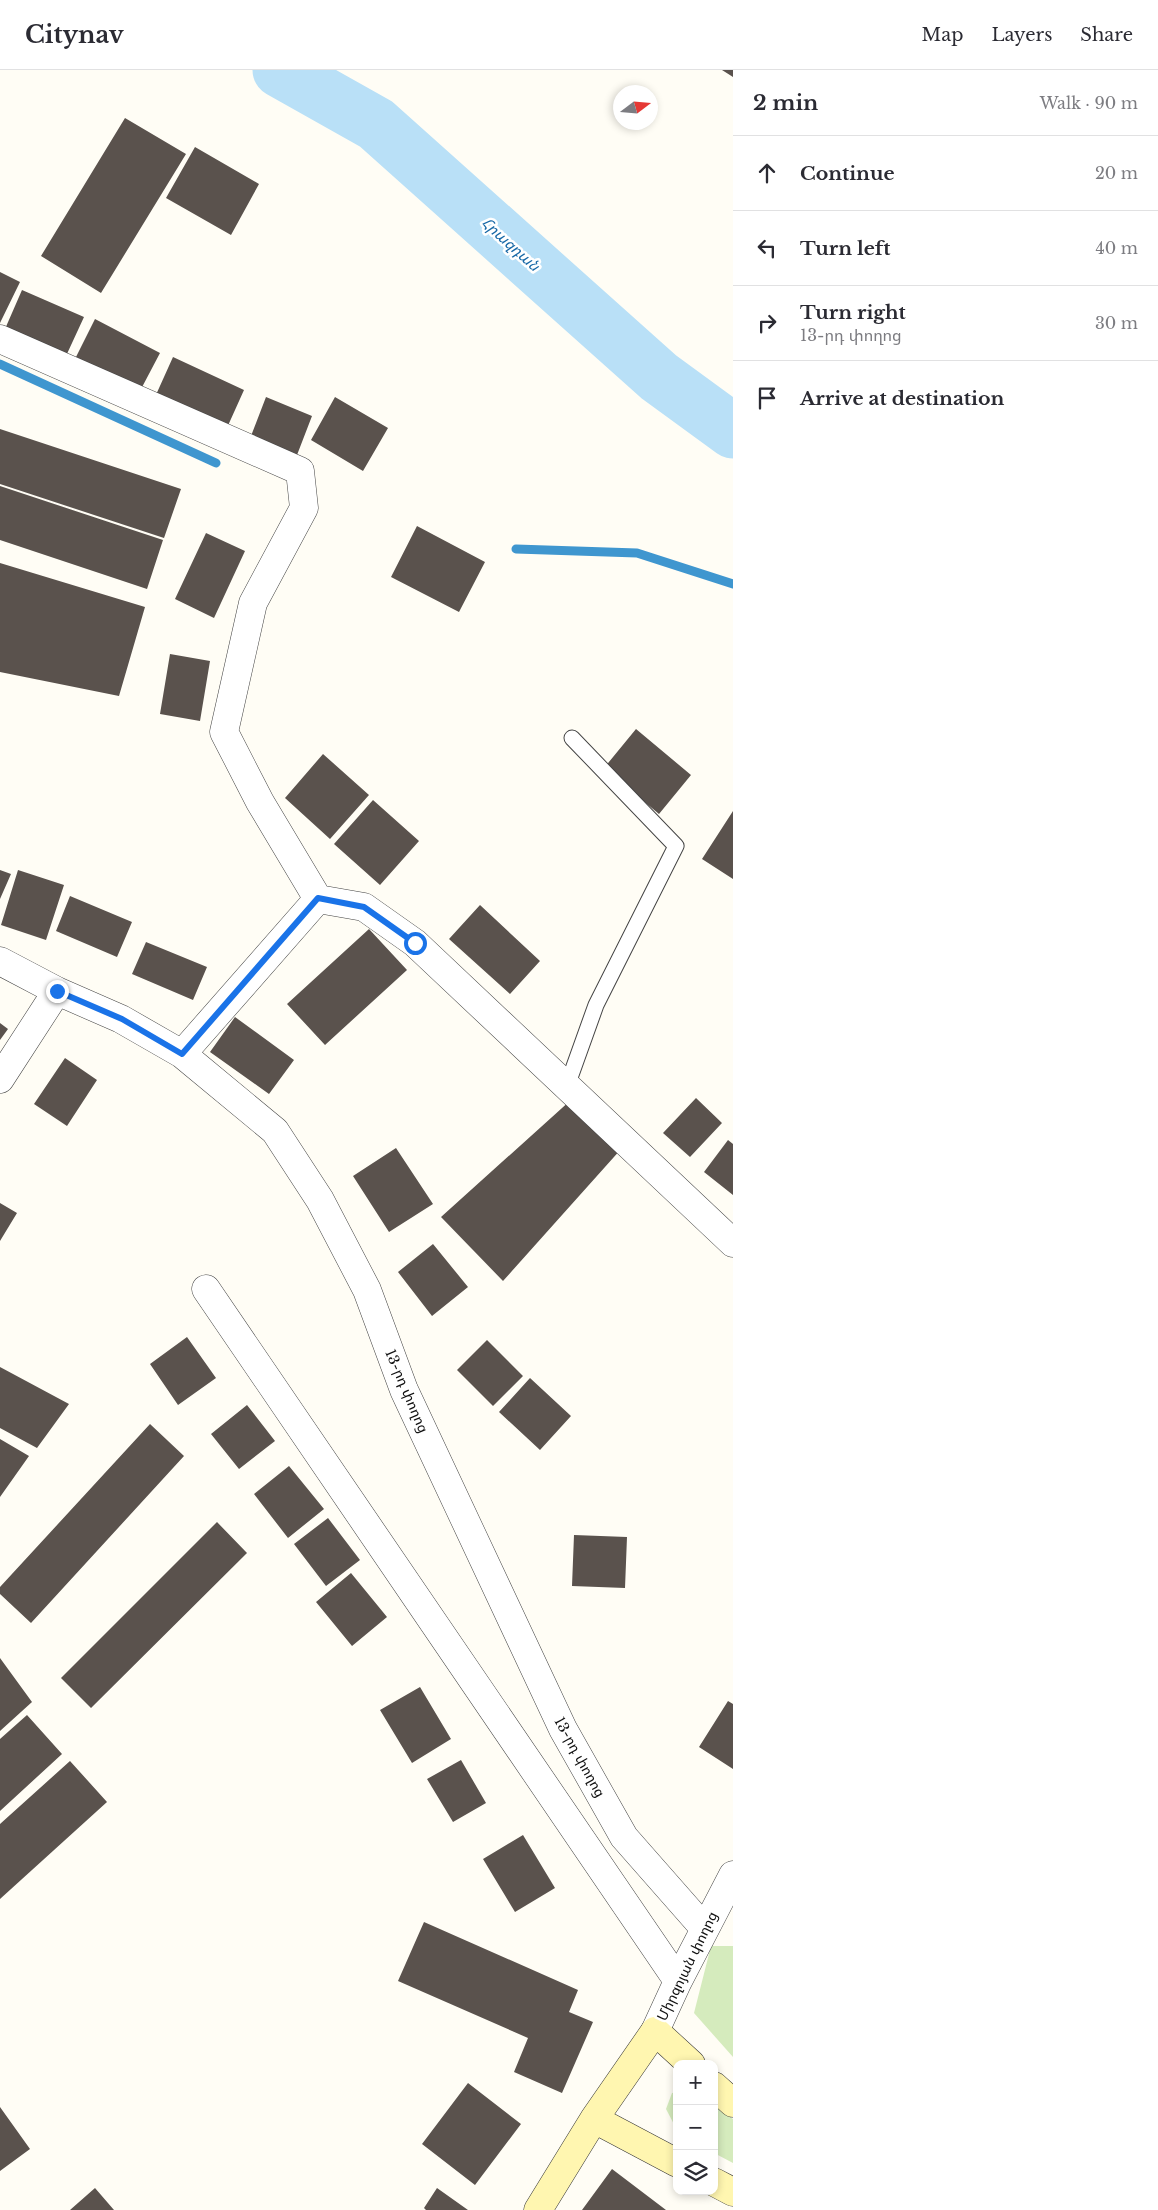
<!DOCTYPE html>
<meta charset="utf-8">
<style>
:root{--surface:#fff;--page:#f2f2f3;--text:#2b2b33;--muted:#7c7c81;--line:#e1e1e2}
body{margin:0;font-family:"Libre Baskerville","Noto Sans Armenian",serif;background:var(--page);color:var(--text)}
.controls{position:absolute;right:15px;bottom:15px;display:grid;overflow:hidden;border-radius:10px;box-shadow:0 2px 8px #0003}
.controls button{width:45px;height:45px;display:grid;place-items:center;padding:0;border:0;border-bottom:1px solid var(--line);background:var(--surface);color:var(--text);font:25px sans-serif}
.compass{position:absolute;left:613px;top:15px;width:45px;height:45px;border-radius:50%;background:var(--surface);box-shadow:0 2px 8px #0003;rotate:74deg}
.stop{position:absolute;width:15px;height:15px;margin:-11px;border:4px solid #1a73e8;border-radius:50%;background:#fff}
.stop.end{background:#1a73e8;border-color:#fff;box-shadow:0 1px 5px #0008}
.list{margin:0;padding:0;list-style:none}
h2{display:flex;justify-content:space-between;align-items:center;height:65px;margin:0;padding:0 20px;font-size:21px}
h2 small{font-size:16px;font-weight:400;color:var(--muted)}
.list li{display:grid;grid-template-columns:32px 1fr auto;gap:15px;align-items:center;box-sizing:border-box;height:75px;padding:0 20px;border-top:1px solid var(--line)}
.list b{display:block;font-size:19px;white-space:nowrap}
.list p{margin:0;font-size:16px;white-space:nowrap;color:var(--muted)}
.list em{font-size:16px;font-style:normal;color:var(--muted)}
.icon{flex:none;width:28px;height:28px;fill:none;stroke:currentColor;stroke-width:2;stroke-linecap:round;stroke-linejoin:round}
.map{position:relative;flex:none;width:733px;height:2140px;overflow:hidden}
header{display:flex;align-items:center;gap:30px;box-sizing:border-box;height:70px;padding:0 25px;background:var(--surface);border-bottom:1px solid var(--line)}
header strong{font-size:24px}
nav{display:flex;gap:28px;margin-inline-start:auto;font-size:18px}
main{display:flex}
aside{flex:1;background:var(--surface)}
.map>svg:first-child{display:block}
</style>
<header>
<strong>Citynav</strong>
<nav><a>Map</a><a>Layers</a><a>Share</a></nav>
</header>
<main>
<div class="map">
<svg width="733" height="2140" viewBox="0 0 733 2140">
<rect width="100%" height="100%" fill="#fffdf5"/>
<path fill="#d5ebbd" d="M711,1876H733V1987L694,1943Z
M677,2022V2060L666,2039L672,2023Z
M714,2033L733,2049V2093L714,2083Z"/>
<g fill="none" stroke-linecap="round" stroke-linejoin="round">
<path stroke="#3f96cf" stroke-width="9" d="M0,294L216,393
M516,479L637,483L733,514"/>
<path stroke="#b9e0f7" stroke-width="55" d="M280,0L376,54L659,307L733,361"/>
</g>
<path fill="#5a524d" d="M722,0H733V7Z
M125,48L186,84L101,223L41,186Z
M195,77L259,114L231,165L166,128Z
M0,202L20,212L0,253Z
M22,220L84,247L66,286L5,259Z
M95,249L160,283L140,321L76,287Z
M173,287L244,320L226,360L155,327Z
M266,327L312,346L297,385L251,366Z
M335,327L388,358L363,401L311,370Z
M0,359L181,419L164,468L0,414Z
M0,416L163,470L147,519L0,470Z
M417,456L485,492L459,542L391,507Z
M206,463L245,481L214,548L175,529Z
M0,493L145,537L119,626L0,602Z
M170,584L210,591L200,651L160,644Z
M636,659L691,705L659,744L604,698Z
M323,684L369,725L330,769L285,728Z
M373,730L419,771L380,815L334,774Z
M733,741V809L702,789Z
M0,800L11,804L0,829Z
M18,800L64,815L46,870L1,855Z
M70,826L132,852L117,887L56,861Z
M480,835L540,891L510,924L449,869Z
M369,859L407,900L325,975L287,934Z
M146,872L207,897L193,930L132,904Z
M235,947L294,990L269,1024L210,982Z
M0,953L8,959L0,970Z
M65,988L97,1010L67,1056L34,1034Z
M696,1028L722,1053L690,1087L663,1063Z
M572,1029L622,1078L503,1211L441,1147Z
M728,1070L733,1074V1125L704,1102Z
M396,1078L433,1134L389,1162L353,1106Z
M0,1133L17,1143L0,1171Z
M433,1174L468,1217L432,1246L398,1202Z
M187,1267L216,1308L178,1335L150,1294Z
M487,1270L523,1306L493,1336L457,1300Z
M0,1297L69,1334L37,1378L0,1358Z
M530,1308L571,1346L540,1380L499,1342Z
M247,1335L275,1371L239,1399L211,1364Z
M150,1354L184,1386L31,1553L0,1524V1517Z
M0,1369L29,1386L0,1427Z
M289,1396L324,1439L288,1468L254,1424Z
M328,1448L360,1490L326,1516L294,1474Z
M217,1452L247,1483L91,1638L61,1608Z
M574,1465L627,1467L625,1518L572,1516Z
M351,1503L387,1547L352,1576L316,1532Z
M0,1588L32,1632L0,1661Z
M420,1617L451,1669L412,1693L380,1640Z
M728,1631L733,1634V1699L699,1677Z
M27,1645L62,1684L0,1741V1669Z
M461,1690L486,1733L453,1752L427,1709Z
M70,1691L107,1732L0,1829V1754Z
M523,1765L555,1818L515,1842L483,1789Z
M424,1852L578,1920L569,1942L593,1952L562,2023L514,2002L528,1968L398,1911Z
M468,2013L521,2054L475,2115L422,2074Z
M0,2037L30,2079L0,2101Z
M612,2099L666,2140H582Z
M95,2118L114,2140H70Z
M437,2118L468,2140H426L424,2138Z"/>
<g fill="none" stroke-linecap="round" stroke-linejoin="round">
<defs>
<path id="lane" d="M567,1016L596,935L676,776L572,668"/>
<path id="street" d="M0,269L300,401L304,438L253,533L224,662L260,732L318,829L182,984
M318,829L364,837L415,873L733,1173
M0,891L57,921L121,949L182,984L275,1061L320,1130L367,1220L404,1320L563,1659L624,1767L704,1858
M0,1009L57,921
M206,1219L678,1911
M655,1961L678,1911L733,1805"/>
<path id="secondary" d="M714,2016L733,2033
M594,2049L677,2093
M714,2112L733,2122
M538,2140L594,2049L655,1961L691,1994"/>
</defs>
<use href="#lane" stroke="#444" stroke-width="17"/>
<use href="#street" stroke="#444" stroke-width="29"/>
<use href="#secondary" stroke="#333" stroke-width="29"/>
<use href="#lane" stroke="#fff" stroke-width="15"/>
<use href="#street" stroke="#fff" stroke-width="28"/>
<use href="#secondary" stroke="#fff6b0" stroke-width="28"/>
</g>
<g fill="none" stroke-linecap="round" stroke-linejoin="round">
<path stroke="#1a73e8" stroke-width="6" d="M57,921L122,949L182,984L318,828L364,837L415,873"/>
</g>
<g text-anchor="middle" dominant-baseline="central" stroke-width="5" stroke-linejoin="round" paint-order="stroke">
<g font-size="14" fill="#111" stroke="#fff">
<text transform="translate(407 1321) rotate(67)">13-րդ փողոց</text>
<text transform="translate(580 1687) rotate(61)">13-րդ փողոց</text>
<text transform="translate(687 1896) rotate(-64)">Միրզոյան փողոց</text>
</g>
<g font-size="15" font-style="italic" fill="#1768a6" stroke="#fff">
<text transform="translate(511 174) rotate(42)">Հրազդան</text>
</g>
</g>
</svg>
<div class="controls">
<button>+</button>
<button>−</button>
<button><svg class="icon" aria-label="layers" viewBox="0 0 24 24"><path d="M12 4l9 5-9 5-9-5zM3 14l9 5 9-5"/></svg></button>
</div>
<svg class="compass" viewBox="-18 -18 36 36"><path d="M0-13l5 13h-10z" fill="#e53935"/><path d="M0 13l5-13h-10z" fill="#7c7c81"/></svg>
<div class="stop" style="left:415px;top:873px"></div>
<div class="stop end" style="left:57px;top:921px"></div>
</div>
<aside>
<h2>2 min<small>Walk · 90 m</small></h2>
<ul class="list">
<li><svg class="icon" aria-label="ahead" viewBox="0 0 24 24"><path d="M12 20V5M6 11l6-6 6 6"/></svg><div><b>Continue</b></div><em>20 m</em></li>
<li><svg class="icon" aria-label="left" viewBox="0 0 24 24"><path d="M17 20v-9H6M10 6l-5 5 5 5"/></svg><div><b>Turn left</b></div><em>40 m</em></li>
<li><svg class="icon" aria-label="right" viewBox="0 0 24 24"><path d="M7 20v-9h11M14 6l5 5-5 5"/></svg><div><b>Turn right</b><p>13-րդ փողոց</p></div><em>30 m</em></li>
<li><svg class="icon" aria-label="arrive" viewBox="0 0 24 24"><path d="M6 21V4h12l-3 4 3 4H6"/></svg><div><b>Arrive at destination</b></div></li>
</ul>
</aside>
</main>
